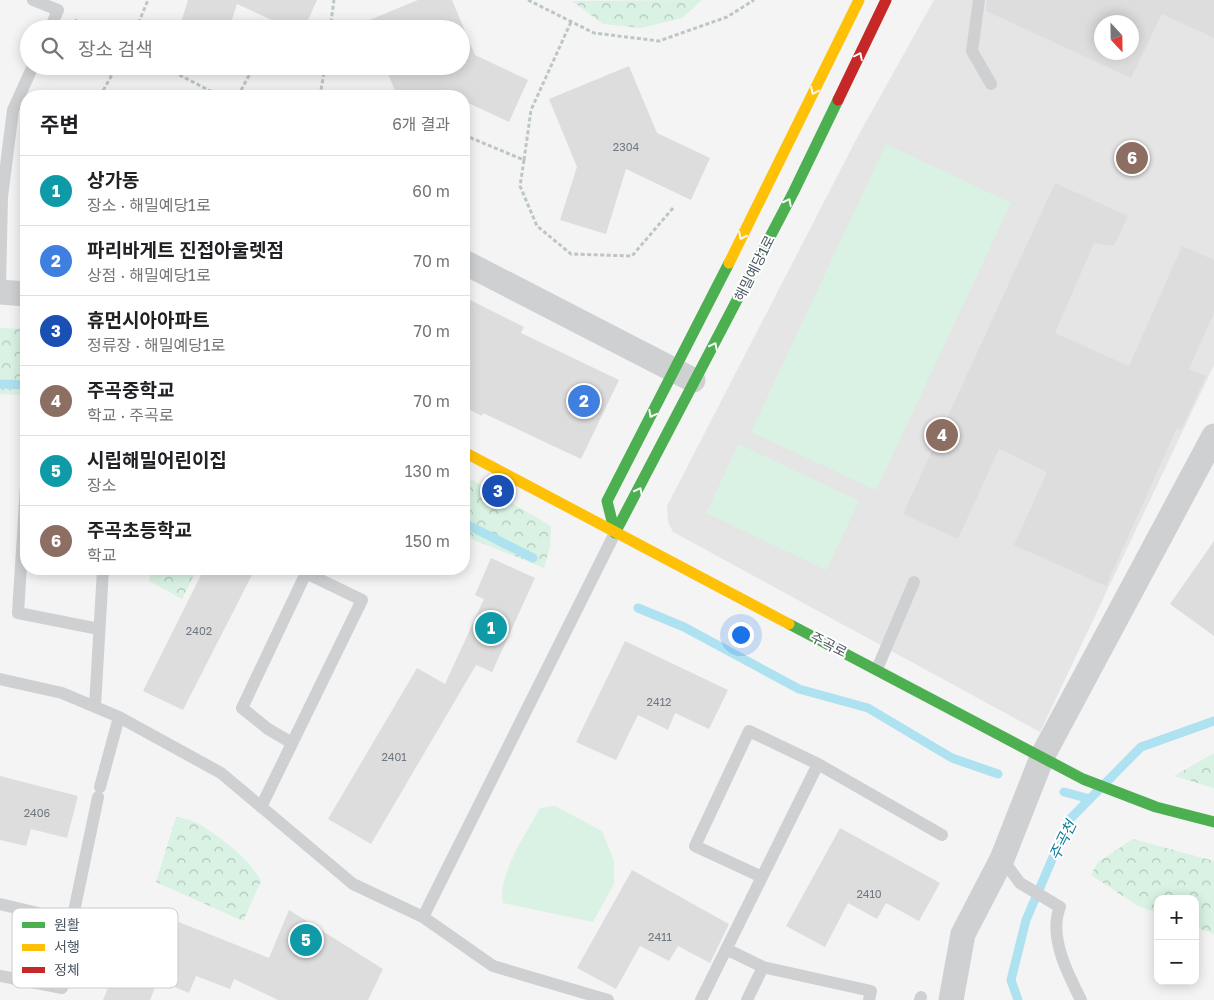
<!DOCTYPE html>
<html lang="ko">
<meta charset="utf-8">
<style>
:root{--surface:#fff;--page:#f2f2f2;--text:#202124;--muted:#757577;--line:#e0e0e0;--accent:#868d94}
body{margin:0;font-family:"Golos Text","Noto Sans KR",sans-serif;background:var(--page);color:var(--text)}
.controls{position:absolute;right:15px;bottom:15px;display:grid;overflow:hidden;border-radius:10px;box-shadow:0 2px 12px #0003}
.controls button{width:45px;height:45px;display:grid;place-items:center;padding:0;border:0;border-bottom:1px solid var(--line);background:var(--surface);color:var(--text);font:25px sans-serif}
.compass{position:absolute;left:1094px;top:15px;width:45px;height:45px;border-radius:50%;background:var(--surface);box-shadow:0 2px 12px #0003;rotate:158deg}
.you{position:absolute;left:740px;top:634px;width:18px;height:18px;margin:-12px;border:4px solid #fff;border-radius:50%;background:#1a73e8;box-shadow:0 0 0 8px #1a73e833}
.badge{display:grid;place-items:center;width:32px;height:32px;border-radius:50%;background:var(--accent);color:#fff;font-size:16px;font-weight:700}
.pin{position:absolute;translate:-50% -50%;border:2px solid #fff;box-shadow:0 1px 5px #0006}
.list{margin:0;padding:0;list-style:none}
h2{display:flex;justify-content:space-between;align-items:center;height:65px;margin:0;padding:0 20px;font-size:21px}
h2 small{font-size:16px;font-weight:400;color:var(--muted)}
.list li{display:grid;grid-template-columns:32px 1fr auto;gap:15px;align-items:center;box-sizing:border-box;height:70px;padding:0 20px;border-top:1px solid var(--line)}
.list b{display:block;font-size:19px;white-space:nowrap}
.list p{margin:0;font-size:16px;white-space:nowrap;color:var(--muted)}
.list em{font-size:16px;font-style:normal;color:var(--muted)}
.icon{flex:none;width:28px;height:28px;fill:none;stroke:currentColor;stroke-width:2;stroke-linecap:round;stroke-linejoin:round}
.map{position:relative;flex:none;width:1214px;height:1000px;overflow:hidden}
.search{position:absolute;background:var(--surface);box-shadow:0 2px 12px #0003;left:20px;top:20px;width:450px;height:55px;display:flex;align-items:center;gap:12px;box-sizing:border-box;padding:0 18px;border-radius:28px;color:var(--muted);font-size:19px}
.panel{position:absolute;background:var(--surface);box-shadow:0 2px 12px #0003;left:20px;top:90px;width:450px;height:485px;border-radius:20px}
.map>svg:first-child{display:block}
</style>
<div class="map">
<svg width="1214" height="1000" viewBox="0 0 1214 1000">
<defs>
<pattern id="forest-crowns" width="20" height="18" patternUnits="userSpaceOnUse" patternTransform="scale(1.25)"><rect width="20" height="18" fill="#d9f2e3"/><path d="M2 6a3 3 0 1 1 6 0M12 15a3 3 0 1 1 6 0" fill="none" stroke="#b2c7bb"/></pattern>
</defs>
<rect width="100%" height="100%" fill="#f4f4f4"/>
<path fill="#e6e5e6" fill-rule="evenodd" d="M934,0H1214V365L1040,732L673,532L668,522L667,506L858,136ZM1102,22H1132V52H1102Z"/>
<path fill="url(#forest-crowns)" d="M702,0L682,18L641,28L603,24L572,1Z
M0,328L26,329V395L0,394Z
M464,475L551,526L550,546L544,568L464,536Z
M151,569H197L182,599L149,581Z
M1214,753V788L1174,776Z
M176,817C182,818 189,819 195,822C215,832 252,861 261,881L243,921L156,882Z
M1133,839L1214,861V934L1195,927V899H1158V913L1138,906L1091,875L1098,862Z"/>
<path fill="#d9f2e3" d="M886,144L1011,203L876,490L751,432Z
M739,444L859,501L826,570L706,513Z
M555,806L602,831L614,861V884L593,922L503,903C497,875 527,832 540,808Z"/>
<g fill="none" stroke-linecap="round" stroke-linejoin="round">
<path stroke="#aee2f0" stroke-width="9" d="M0,384L26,385
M464,523L533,558
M638,608L684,627L799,689L868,708L952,758L998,774
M1064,792L1090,799
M1018,1000L1011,980L1026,920L1069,820L1141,747L1214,721"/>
</g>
<path fill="#ddddde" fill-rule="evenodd" d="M188,0H317L304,29H291L237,4L229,29H179Z
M418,0H452L475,55L528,80L509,122L464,101V96H397L385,66H461V29H370L367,21Z
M987,0H1214V38L1162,14L1131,78L986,11ZM1102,22H1132V52H1102Z
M629,66L657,133L710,158L691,200L626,169L606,234L560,220L577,167L549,99Z
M1055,183L1128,216L1114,246L1094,243L1055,333L1129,366L1182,246L1214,260V313L1189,369L1206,376L1181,430L1177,428L1106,586L1014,545L1047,472L999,449L958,539L903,514Z
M464,297L524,327L521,333L619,380L581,459L483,413L482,416L464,407Z
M1214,541V636L1170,604Z
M491,558L535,578L492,672L476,665L371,844L328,819L417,668L445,684L484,599L475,595Z
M204,569H255L183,710L143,691Z
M625,641L728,690L709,729L675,713L668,730L638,715L616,760L576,742Z
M0,776L78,796L67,838L31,829L26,846L0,840Z
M840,828L940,883L919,921L886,903L877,919L848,903L825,947L786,926Z
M632,870L729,924L710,963L678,946L669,961L640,946L616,989L577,968Z
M141,907L269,958L289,910L383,969L368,1000H278L234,979L230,989L196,976L189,993L158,980L150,1000H103Z"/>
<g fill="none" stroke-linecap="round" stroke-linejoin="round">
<path stroke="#bcc7c4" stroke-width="3" stroke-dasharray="4 2.5" stroke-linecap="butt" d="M528,0L594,33L659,41L727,17L754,0
M75,20L92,29
M136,29L148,0
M330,29L334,0
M162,66L220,96
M100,96L117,66
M238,96L254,66
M320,96L325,66
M464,135L524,160L520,186L537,226L571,254L632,256L673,208
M524,160L531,110L571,22"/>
<path stroke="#ced0d2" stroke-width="12" d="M33,0L58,10L50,29
M979,0L972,51L991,84
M0,286L2,197L13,110L33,66
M26,486L18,613L99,629
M877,669L914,582
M0,679L62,693L119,717L221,773L353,884L423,917L493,966L608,1000
M95,706L103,569
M100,787L119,717
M261,807L362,600L306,573L242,708L268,729L292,743
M1002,859L1020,883L1060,907C1048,936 1068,974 1081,1000
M762,877L695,846L749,731L818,764
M0,904L72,921L98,797
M423,917L615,533
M726,949L763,967L871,991L869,1000
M0,976L62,988L72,921
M701,1000L818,764L942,835
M747,1000L763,967
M920,1000L921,997"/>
<path stroke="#ced0d2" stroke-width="25" d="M464,262L693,380
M0,292L26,294
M951,1000L963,934L1002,859L1043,755L1214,436"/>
<path stroke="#4caf50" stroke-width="11" d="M615,533L793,193L838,100
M615,533L607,501L729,263
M789,624L1083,779L1156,807L1214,822"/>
<path stroke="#ffc107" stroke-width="11" d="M729,263L859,0
M464,452L789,624"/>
<path stroke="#c62828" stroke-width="11" d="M838,100L886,0"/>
</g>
<defs><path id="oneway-chevron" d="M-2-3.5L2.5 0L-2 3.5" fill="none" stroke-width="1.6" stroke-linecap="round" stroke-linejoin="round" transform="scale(1.25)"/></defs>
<g stroke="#f6fbf6">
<use href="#oneway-chevron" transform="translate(859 56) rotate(-64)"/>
<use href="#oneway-chevron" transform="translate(814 91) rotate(116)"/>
<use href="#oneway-chevron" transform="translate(788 202) rotate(-63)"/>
<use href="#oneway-chevron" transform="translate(742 236) rotate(116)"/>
<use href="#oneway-chevron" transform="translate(714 346) rotate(-63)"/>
<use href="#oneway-chevron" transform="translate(652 414) rotate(118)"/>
<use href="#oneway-chevron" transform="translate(639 491) rotate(-63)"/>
</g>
<g text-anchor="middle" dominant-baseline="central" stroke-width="4" stroke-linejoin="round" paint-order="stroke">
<g font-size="11" fill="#707881">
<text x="626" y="146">2304</text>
<text x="199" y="630">2402</text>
<text x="659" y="701">2412</text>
<text x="394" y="756">2401</text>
<text x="37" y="812">2406</text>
<text x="869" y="893">2410</text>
<text x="660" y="936">2411</text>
</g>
<g font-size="14" fill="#4a5661" stroke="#fff">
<text transform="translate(754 268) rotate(-63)">해밀예당1로</text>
<text transform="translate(829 644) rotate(27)">주곡로</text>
</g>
<g font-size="15" font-style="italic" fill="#0c7c9b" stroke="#fff">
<text transform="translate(1062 840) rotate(-64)">주곡천</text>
</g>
</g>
<rect x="12" y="908" width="166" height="80" rx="8" fill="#fff" stroke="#c9ccd0" stroke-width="1"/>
<rect x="22" y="922" width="23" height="6" fill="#4caf50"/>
<rect x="22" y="944" width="23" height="7" fill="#ffc107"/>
<rect x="22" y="967" width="23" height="6" fill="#c62828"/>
<g font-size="14" fill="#4a5661">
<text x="54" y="930">원활</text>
<text x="54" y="952">서행</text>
<text x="54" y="975">정체</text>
</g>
</svg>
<div class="controls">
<button>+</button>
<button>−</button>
</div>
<svg class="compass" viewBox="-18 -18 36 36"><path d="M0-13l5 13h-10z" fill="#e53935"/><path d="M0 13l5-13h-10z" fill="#757577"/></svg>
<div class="you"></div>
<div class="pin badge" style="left:491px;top:628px;background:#0f9aa8">1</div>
<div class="pin badge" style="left:584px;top:401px;background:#3f7fe0">2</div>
<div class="pin badge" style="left:498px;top:491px;background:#1a4fb4">3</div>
<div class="pin badge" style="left:942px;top:435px;background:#8d6e63">4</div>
<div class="pin badge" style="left:306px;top:940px;background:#0f9aa8">5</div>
<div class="pin badge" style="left:1132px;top:158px;background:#8d6e63">6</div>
<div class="search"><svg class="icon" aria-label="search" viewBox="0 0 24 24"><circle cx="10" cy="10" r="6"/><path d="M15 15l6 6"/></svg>장소 검색</div>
<section class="panel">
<h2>주변<small>6개 결과</small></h2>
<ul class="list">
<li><span class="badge" style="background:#0f9aa8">1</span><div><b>상가동</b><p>장소 · 해밀예당1로</p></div><em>60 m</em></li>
<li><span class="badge" style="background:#3f7fe0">2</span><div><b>파리바게트 진접아울렛점</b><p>상점 · 해밀예당1로</p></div><em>70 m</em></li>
<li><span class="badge" style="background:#1a4fb4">3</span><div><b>휴먼시아아파트</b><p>정류장 · 해밀예당1로</p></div><em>70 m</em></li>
<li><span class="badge" style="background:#8d6e63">4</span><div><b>주곡중학교</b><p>학교 · 주곡로</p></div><em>70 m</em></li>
<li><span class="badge" style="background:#0f9aa8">5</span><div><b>시립해밀어린이집</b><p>장소</p></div><em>130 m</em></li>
<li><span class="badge" style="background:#8d6e63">6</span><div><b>주곡초등학교</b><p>학교</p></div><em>150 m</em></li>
</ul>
</section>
</div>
